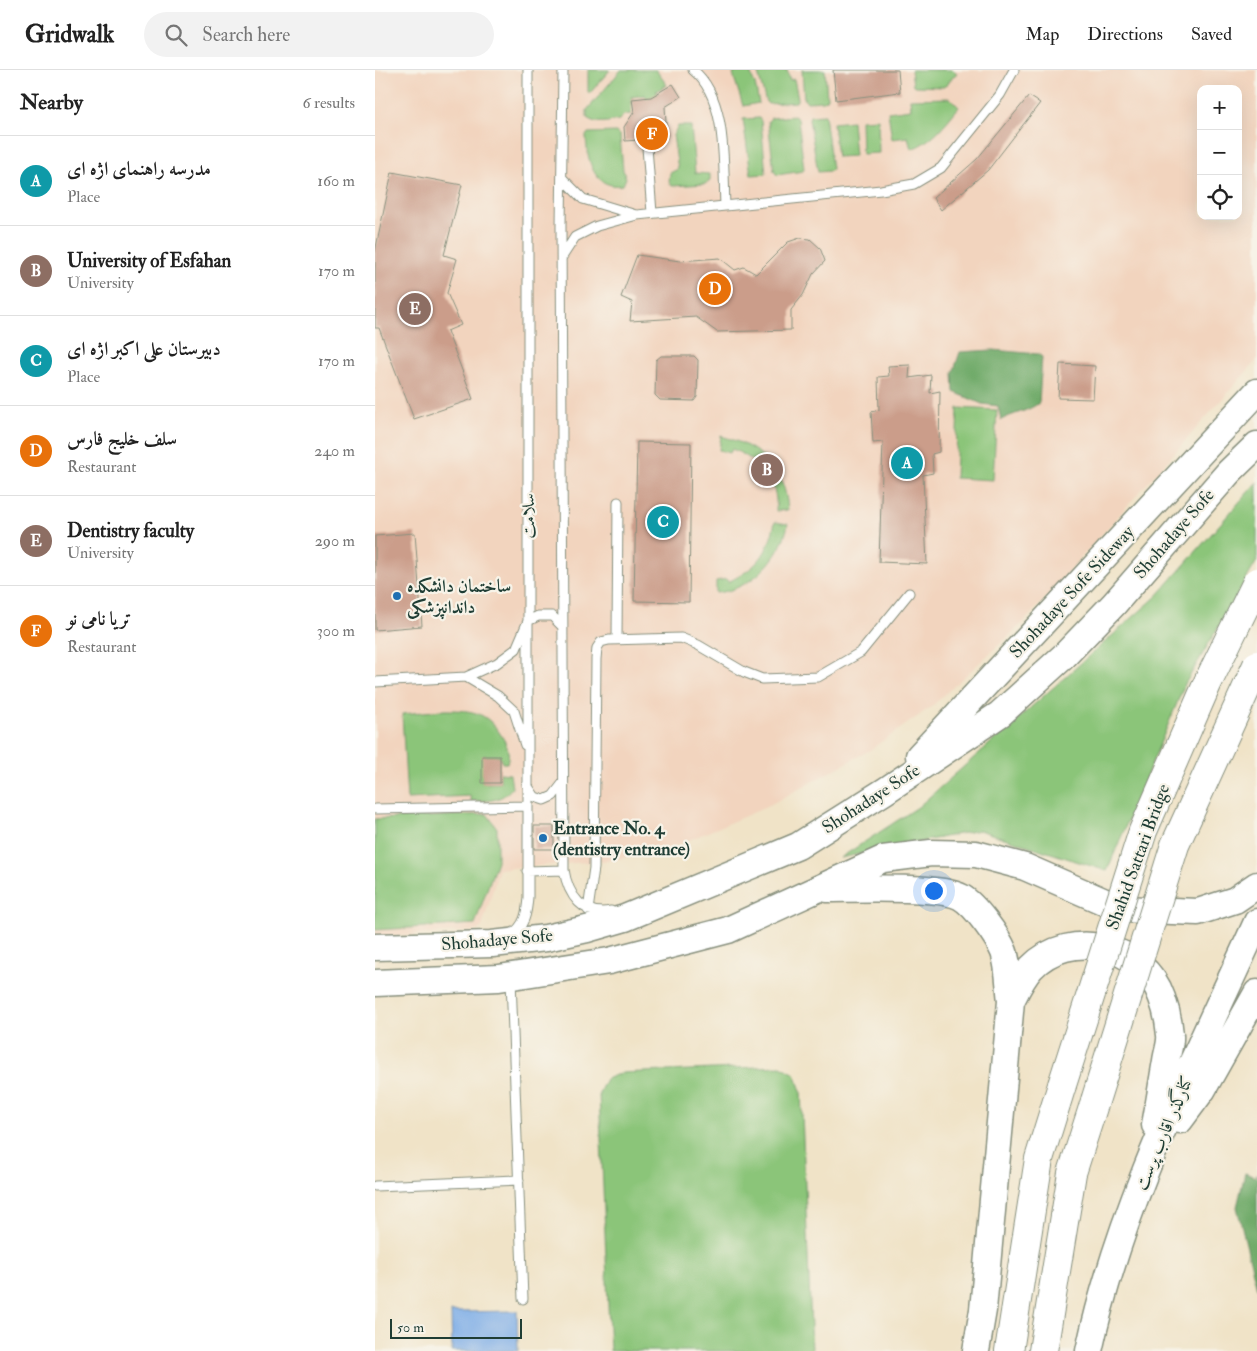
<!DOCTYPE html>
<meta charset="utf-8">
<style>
:root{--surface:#fff;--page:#f2f2f2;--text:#222;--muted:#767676;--line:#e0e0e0;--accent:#1f6fb2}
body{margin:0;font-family:"IM FELL Double Pica",Amiri,serif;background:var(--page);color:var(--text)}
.controls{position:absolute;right:15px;top:15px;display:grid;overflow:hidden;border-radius:10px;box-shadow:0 5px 20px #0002}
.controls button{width:45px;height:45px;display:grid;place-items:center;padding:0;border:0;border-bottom:1px solid var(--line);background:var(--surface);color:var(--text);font:25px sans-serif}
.scale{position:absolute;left:15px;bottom:12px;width:132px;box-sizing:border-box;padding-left:5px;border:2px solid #1f3d34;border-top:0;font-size:14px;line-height:18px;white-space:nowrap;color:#1f3d34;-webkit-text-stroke:4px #f7f3e8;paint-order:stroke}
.you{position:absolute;left:558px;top:820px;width:18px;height:18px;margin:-12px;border:4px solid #fff;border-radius:50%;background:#1a73e8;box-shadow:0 0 0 8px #1a73e833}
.badge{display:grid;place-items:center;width:32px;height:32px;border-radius:50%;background:var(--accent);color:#fff;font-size:16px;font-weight:700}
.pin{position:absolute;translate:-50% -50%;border:2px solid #fff;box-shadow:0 1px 5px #0006}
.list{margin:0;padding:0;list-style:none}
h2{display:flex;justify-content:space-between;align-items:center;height:65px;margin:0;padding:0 20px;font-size:21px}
h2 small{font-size:16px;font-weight:400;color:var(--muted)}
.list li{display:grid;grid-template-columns:32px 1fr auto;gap:15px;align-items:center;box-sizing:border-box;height:90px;padding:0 20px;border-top:1px solid var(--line)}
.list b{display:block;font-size:19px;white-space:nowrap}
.list p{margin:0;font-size:16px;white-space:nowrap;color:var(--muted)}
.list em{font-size:16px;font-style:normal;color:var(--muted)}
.icon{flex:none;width:28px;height:28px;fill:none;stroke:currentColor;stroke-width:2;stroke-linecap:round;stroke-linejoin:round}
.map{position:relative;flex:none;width:882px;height:1281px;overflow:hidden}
header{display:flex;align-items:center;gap:30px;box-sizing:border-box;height:70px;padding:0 25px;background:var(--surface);border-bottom:1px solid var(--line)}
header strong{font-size:24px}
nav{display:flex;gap:28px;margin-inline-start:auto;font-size:18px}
.search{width:350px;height:45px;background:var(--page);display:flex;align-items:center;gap:12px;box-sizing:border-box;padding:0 18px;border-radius:28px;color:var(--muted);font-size:19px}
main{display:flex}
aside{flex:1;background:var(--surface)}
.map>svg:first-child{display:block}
</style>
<header>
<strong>Gridwalk</strong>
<div class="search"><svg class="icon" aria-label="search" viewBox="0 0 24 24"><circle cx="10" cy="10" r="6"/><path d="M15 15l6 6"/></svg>Search here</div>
<nav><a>Map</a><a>Directions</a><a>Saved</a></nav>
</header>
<main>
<aside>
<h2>Nearby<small>6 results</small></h2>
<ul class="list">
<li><span class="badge" style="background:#0f9aa8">A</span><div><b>مدرسه راهنمای اژه ای</b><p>Place</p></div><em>160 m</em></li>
<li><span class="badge" style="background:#8d6e63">B</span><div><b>University of Esfahan</b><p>University</p></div><em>170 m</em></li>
<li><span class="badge" style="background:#0f9aa8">C</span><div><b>دبیرستان علی اکبر اژه ای</b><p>Place</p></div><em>170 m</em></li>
<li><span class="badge" style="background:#e8710a">D</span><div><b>سلف خلیج فارس</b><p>Restaurant</p></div><em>240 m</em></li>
<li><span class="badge" style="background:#8d6e63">E</span><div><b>Dentistry faculty</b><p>University</p></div><em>290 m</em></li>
<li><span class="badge" style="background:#e8710a">F</span><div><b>تریا نامی نو</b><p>Restaurant</p></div><em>300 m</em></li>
</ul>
</aside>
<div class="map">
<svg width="882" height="1281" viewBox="0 0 882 1281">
<rect width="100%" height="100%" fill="#f7f3e8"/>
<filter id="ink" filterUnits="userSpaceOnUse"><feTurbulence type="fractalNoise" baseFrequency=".02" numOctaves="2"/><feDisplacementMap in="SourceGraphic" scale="10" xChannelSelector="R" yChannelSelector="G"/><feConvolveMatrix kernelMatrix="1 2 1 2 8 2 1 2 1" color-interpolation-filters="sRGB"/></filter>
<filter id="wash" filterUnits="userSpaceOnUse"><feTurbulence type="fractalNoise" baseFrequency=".0096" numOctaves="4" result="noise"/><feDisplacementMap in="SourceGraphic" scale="20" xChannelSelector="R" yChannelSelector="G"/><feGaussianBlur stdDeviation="1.12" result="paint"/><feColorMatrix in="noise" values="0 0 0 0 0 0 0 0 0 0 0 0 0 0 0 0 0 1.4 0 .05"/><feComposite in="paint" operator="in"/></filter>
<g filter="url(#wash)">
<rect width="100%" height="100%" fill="#f0e3c7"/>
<path fill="#f2d4be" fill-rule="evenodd" d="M0,0H882V290L649,552L556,637L495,680L389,738L300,776L239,790L124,799L107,857L102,861L0,867ZM826,19H863V146H826Z"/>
<path fill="#8bc579" stroke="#558156" d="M213,0H235L215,23L213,22Z
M246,0H281L292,15L281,21L291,36L274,31L270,25L257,27L256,44L249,45L244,50C233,52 221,55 212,48V40Z
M364,0H374L380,14L384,33L368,36L358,4Z
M382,0H412L415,10L419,9L423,28L421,32L393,34L391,32Z
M427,0H450L452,28L449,31L432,32L429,29Z
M536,0H578L582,3L569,17L540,16L538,15Z
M575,28L584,37C570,54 557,72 536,79L533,67L517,69L513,42L536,39L535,29Z
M450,45L457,99L455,101L443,102L434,49L435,46Z
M419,46L423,49L429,99L428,101L402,105L399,101L393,51L396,48Z
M384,48L386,51L391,104L376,105L368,49Z
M503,49L504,83L487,84L486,50Z
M477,51L480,86L462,87L458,53Z
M303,56H316L320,103L335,104V111L330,114L297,116L294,112L295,103L303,99L298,65Z
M241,62L245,66L248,100L251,108L248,115C218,120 212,89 211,66L213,63Z
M583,338L622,340L618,410L580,408Z
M346,366C386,377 410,398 413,440L401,441C404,409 383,390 357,379L355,383L344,380Z
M882,412V491L810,614L732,801L604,760L465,788L543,737L782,526Z
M400,452L413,454C407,488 376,520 341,523V511L352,509L353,512C383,497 393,485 400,452Z
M70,640C100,640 113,642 129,670C133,678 135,684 132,693H127L125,686H108L107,713H125V703L135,704L137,718C125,732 114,731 96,731L95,726L32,729L27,644Z
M112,744L122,758V791L100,854L0,860V749Z
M406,996L420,1004L426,1021L437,1281H235L224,1023L231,1009L246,1003Z"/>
<path fill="#70aa69" stroke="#48744e" d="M618,280L663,284L667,287L664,333C652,342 639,343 626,350L623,336L607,334L579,322L578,303L585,282Z
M870,1103L880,1107L882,1104V1219L862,1137Z"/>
<path fill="#7cace7" stroke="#4e748e" d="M142,1241L143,1281H77L76,1242Z"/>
<g id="blocks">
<path fill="#cb9d8a" d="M458,0H523L525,22L461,30Z
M298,14L306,27L290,37L292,68L250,71L249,57L259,42L257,29L276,27Z
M654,26L665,33L613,100L566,140L558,128L602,89Z
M17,102L87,115L69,185L82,189L72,223L86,255L72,261L98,329L39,349L4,258H0V182Z
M425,168L435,169L445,178L450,191L438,204L428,225L416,240V260L342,262L321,247L255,251L257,232L246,227L262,185L305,191L345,188L360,200L369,197L381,204L413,172Z
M286,286H319L323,290L322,327L319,331L285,330L280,325L281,290Z
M685,294L720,296L718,329L683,328Z
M535,295L534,308L556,305L555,323L565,321L564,382L557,384L558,403L548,405L552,494L504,492L508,372L498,373L496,342L504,340L503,307L514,306L513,296Z
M262,372L316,373L314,532L259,531Z
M40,463L47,556L0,560V466Z
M107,686H125V713H107Z
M159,756H179V779H159Z"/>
</g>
</g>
<g filter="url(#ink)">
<use href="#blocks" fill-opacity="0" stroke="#88907e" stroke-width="1"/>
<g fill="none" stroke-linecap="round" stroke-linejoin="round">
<defs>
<path id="service" d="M188,0L186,156L189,800C193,825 208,847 236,841
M318,0C353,28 348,95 350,136
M272,77L277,143
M188,109L208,129L261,145
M187,187L200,167L222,156L262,145L506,120L539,114L566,98L625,25L639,0
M242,569L243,432
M91,607L123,626L139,641L150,675
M0,612L91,607L122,593L141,579L153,551L163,546H177L187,556
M152,715L160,727L169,730L178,726L188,713
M0,739L152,736
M152,801L189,800
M213,840L219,798L221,589L222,578L226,572L234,570L306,568L323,575L369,602L387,609L443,607L486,582L534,523
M135,865C150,857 152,842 153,827V0
M136,909L148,1229
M0,1116L144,1110"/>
<path id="secondary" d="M544,686L882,322
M452,819C480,819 565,815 586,827C600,835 623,867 629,882C634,896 634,916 636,931L608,1240L601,1281
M0,877L117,874L171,868L212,859L250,848L423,776L510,721L625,644L690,585L739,534L854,402L882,375
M0,913L124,908L234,891L353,860L508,789L556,783L601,784L650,797L746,839L823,842L860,830L882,815
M636,931C642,919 647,908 656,898C695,857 769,875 787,928C791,939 794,953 795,965C796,973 792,983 791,991C787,1013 784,1034 780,1055
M805,1050L828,1019L882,923
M714,1281C746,1131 819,991 882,852"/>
<path id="trunk" d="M634,1281L664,1089L687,1015
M668,1281L697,1103L720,1031"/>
</defs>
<use href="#service" stroke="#88907e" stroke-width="11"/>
<use href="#secondary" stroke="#88907e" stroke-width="29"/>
<use href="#trunk" stroke="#88907e" stroke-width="30"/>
<use href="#service" stroke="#fff" stroke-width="9"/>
<use href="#secondary" stroke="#fff" stroke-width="26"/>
<use href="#trunk" stroke="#fff" stroke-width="28"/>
<defs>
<path id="trunk-bridge" d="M687,1015L768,761L833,612L882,512
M720,1031L800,775L882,595"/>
</defs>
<use href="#trunk-bridge" stroke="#88907e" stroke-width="30" stroke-linecap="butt"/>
<use href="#trunk-bridge" stroke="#fff" stroke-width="28"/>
</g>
</g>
<g fill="#1f6fb2" stroke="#f7f3e8" stroke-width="2">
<circle cx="22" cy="526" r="5"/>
<circle cx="168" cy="768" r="5"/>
</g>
<g text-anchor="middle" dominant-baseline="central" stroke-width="4.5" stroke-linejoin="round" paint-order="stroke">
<g font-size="18" fill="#1f3d34" stroke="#f7f3e8">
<text transform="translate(153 446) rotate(-90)">سلامت</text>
<text transform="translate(799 464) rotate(-49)">Shohadaye Sofe</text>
<text transform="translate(697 522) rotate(-47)">Shohadaye Sofe Sideway</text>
<text transform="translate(496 729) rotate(-33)">Shohadaye Sofe</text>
<text transform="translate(763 787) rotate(-70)">Shahid Sattari Bridge</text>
<text transform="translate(122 870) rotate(-5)">Shohadaye Sofe</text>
<text transform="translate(789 1063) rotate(-67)">کنارگذر اقارب پرست</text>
</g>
<g font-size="18" font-weight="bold" fill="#1f3d34" stroke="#f7f3e8" text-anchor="start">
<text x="32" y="516">ساختمان دانشکده<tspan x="32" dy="21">داندانپزشکی</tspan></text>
<text x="178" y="758">Entrance No. 4<tspan x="178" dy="21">(dentistry entrance)</tspan></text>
</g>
</g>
</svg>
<div class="controls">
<button>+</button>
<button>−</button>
<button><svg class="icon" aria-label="locate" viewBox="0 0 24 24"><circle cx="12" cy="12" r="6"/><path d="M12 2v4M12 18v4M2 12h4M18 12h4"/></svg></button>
</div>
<div class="scale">50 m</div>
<div class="you"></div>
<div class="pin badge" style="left:532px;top:393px;background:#0f9aa8">A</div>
<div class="pin badge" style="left:392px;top:400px;background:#8d6e63">B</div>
<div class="pin badge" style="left:288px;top:452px;background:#0f9aa8">C</div>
<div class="pin badge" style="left:340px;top:219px;background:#e8710a">D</div>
<div class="pin badge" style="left:40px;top:239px;background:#8d6e63">E</div>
<div class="pin badge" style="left:277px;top:64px;background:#e8710a">F</div>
</div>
</main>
